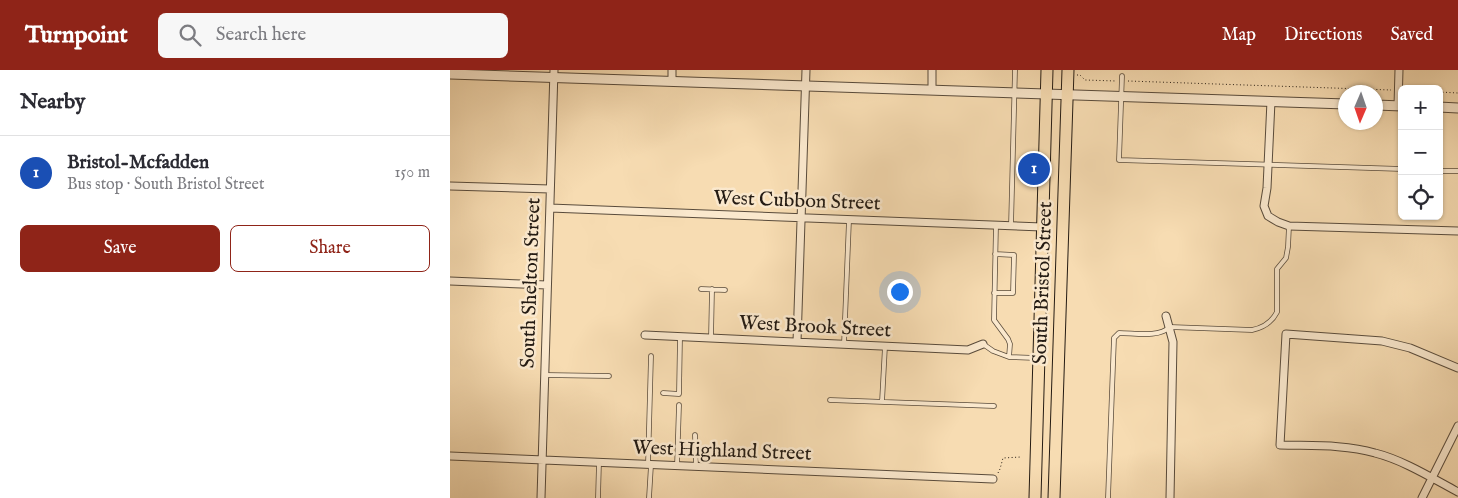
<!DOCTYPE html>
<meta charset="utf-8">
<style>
:root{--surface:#fff;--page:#f7f7f7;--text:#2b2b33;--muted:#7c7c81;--line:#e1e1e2;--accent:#8f2418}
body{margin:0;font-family:"IM FELL English",serif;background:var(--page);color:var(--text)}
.controls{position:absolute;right:15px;top:15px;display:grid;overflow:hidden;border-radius:8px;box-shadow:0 1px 4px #0004}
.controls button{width:45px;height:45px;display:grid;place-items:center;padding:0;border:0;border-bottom:1px solid var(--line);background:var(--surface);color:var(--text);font:25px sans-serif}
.compass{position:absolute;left:888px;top:15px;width:45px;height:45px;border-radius:50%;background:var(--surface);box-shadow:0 1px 4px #0004;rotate:182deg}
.you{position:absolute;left:449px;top:221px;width:18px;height:18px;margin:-12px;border:4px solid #fff;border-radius:50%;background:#1a73e8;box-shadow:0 0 0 8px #1a73e833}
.badge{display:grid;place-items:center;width:32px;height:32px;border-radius:50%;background:var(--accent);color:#fff;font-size:16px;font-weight:700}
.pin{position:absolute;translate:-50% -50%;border:2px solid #fff;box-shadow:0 1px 5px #0006}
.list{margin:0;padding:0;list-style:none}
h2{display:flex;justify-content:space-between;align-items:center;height:65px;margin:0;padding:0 20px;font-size:21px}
h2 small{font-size:16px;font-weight:400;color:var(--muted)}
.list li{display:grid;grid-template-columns:32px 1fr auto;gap:15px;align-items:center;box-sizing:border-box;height:75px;padding:0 20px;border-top:1px solid var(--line)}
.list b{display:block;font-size:19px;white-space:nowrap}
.list p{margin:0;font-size:16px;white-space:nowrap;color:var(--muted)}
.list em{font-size:16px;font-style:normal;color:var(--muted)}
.actions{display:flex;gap:10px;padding:15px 20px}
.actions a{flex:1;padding:11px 0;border:1px solid var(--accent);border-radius:8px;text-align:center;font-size:18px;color:var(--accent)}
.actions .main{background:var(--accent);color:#fff}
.icon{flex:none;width:28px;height:28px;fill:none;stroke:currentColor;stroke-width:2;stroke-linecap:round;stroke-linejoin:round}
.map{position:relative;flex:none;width:1008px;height:428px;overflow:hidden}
header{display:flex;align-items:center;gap:30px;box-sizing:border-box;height:70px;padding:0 25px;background:var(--accent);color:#fff}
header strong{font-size:24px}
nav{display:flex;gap:28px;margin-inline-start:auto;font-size:18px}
.search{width:350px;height:45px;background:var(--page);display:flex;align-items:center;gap:12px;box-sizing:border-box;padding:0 18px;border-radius:8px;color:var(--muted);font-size:19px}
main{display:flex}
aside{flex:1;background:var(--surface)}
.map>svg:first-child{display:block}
</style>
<header>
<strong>Turnpoint</strong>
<div class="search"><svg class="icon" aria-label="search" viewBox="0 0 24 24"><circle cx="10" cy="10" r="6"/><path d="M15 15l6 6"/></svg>Search here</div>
<nav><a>Map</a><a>Directions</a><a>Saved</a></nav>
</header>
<main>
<aside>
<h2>Nearby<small></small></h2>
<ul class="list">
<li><span class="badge" style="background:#1a4fb4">1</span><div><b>Bristol-Mcfadden</b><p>Bus stop · South Bristol Street</p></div><em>150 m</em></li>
</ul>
<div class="actions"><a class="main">Save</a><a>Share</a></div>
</aside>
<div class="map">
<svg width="1008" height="428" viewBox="0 0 1008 428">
<rect width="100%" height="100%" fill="#f7dcb2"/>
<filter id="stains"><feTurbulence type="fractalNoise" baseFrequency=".004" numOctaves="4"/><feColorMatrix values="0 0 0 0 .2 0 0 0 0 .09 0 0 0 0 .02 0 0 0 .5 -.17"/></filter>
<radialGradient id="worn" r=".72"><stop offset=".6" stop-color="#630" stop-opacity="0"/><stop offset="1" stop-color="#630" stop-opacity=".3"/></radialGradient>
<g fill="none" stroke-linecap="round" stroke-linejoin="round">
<defs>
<path id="service" d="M672,6L669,90L952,99
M989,101H1008
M546,155L544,250L558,269L560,274L559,287L586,288
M561,156L565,0
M251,219L275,220
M544,223H563L564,185L545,184
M261,268L262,219
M394,274L399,150
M533,274L543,281L559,287
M95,305L159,306
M213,323L229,324L230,267
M380,330L544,336
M432,332L435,276
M245,365L246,397
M198,394L201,286
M227,396L229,335
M148,428L149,392
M199,428L201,395
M658,428L664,268L669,263C685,263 708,268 720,257L802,260C812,258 822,252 827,242V199L836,188L838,177L839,156"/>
<path id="minor" d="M222,11V0
M482,19V0
M821,31L817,118L814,136L818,146L828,152L839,156L1008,161
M948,36L949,0
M0,116L100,119
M100,138L592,157
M0,211L97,215
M716,246L723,272L720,428
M195,265L518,280L533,274
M347,272L356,0
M1008,298L960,278L932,271L836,264L830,375C861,376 894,374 925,383C953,390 982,408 1008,422
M0,386L543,409
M91,428L104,0
M972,428L1008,356"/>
<path id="tertiary" d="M0,4L896,34
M926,35L952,36
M989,37L1008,38"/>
<path id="primary" d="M585,428L597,0
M604,428L618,0"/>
</defs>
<use href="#service" stroke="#594b3b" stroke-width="5.5"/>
<use href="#minor" stroke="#594b3b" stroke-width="9"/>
<use href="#tertiary" stroke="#594b3b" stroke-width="11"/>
<use href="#primary" stroke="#241b13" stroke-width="13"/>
<path stroke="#241b13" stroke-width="1" stroke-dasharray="1 2.5" stroke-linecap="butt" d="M627,5H630L635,10L666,11
M678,11L941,20
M989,22L1008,23
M548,403L550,399L553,388L571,387"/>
<use href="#service" stroke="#fae8cd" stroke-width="4"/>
<use href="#minor" stroke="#fae8cd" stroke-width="7"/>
<use href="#tertiary" stroke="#fae8cd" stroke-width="9"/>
<use href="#primary" stroke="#f7dcb2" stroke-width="11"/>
</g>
<g text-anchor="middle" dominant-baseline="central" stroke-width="5" stroke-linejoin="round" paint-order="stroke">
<g font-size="20" fill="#241b13" stroke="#fae8cd">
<text transform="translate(347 131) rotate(2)">West Cubbon Street</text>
<text transform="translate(81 213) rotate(-88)">South Shelton Street</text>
<text transform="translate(593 213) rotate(-88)">South Bristol Street</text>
<text transform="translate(365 257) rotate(3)">West Brook Street</text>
<text transform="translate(272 381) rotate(2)">West Highland Street</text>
</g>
</g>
<rect width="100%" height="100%" filter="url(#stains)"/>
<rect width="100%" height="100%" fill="url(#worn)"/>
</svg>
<div class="controls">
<button>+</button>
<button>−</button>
<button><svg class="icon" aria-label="locate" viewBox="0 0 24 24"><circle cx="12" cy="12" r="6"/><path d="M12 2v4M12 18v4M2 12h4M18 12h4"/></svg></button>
</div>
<svg class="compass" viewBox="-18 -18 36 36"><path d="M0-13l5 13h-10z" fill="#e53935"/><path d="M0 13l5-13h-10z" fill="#7c7c81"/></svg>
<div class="you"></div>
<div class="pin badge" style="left:584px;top:99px;background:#1a4fb4">1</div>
</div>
</main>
